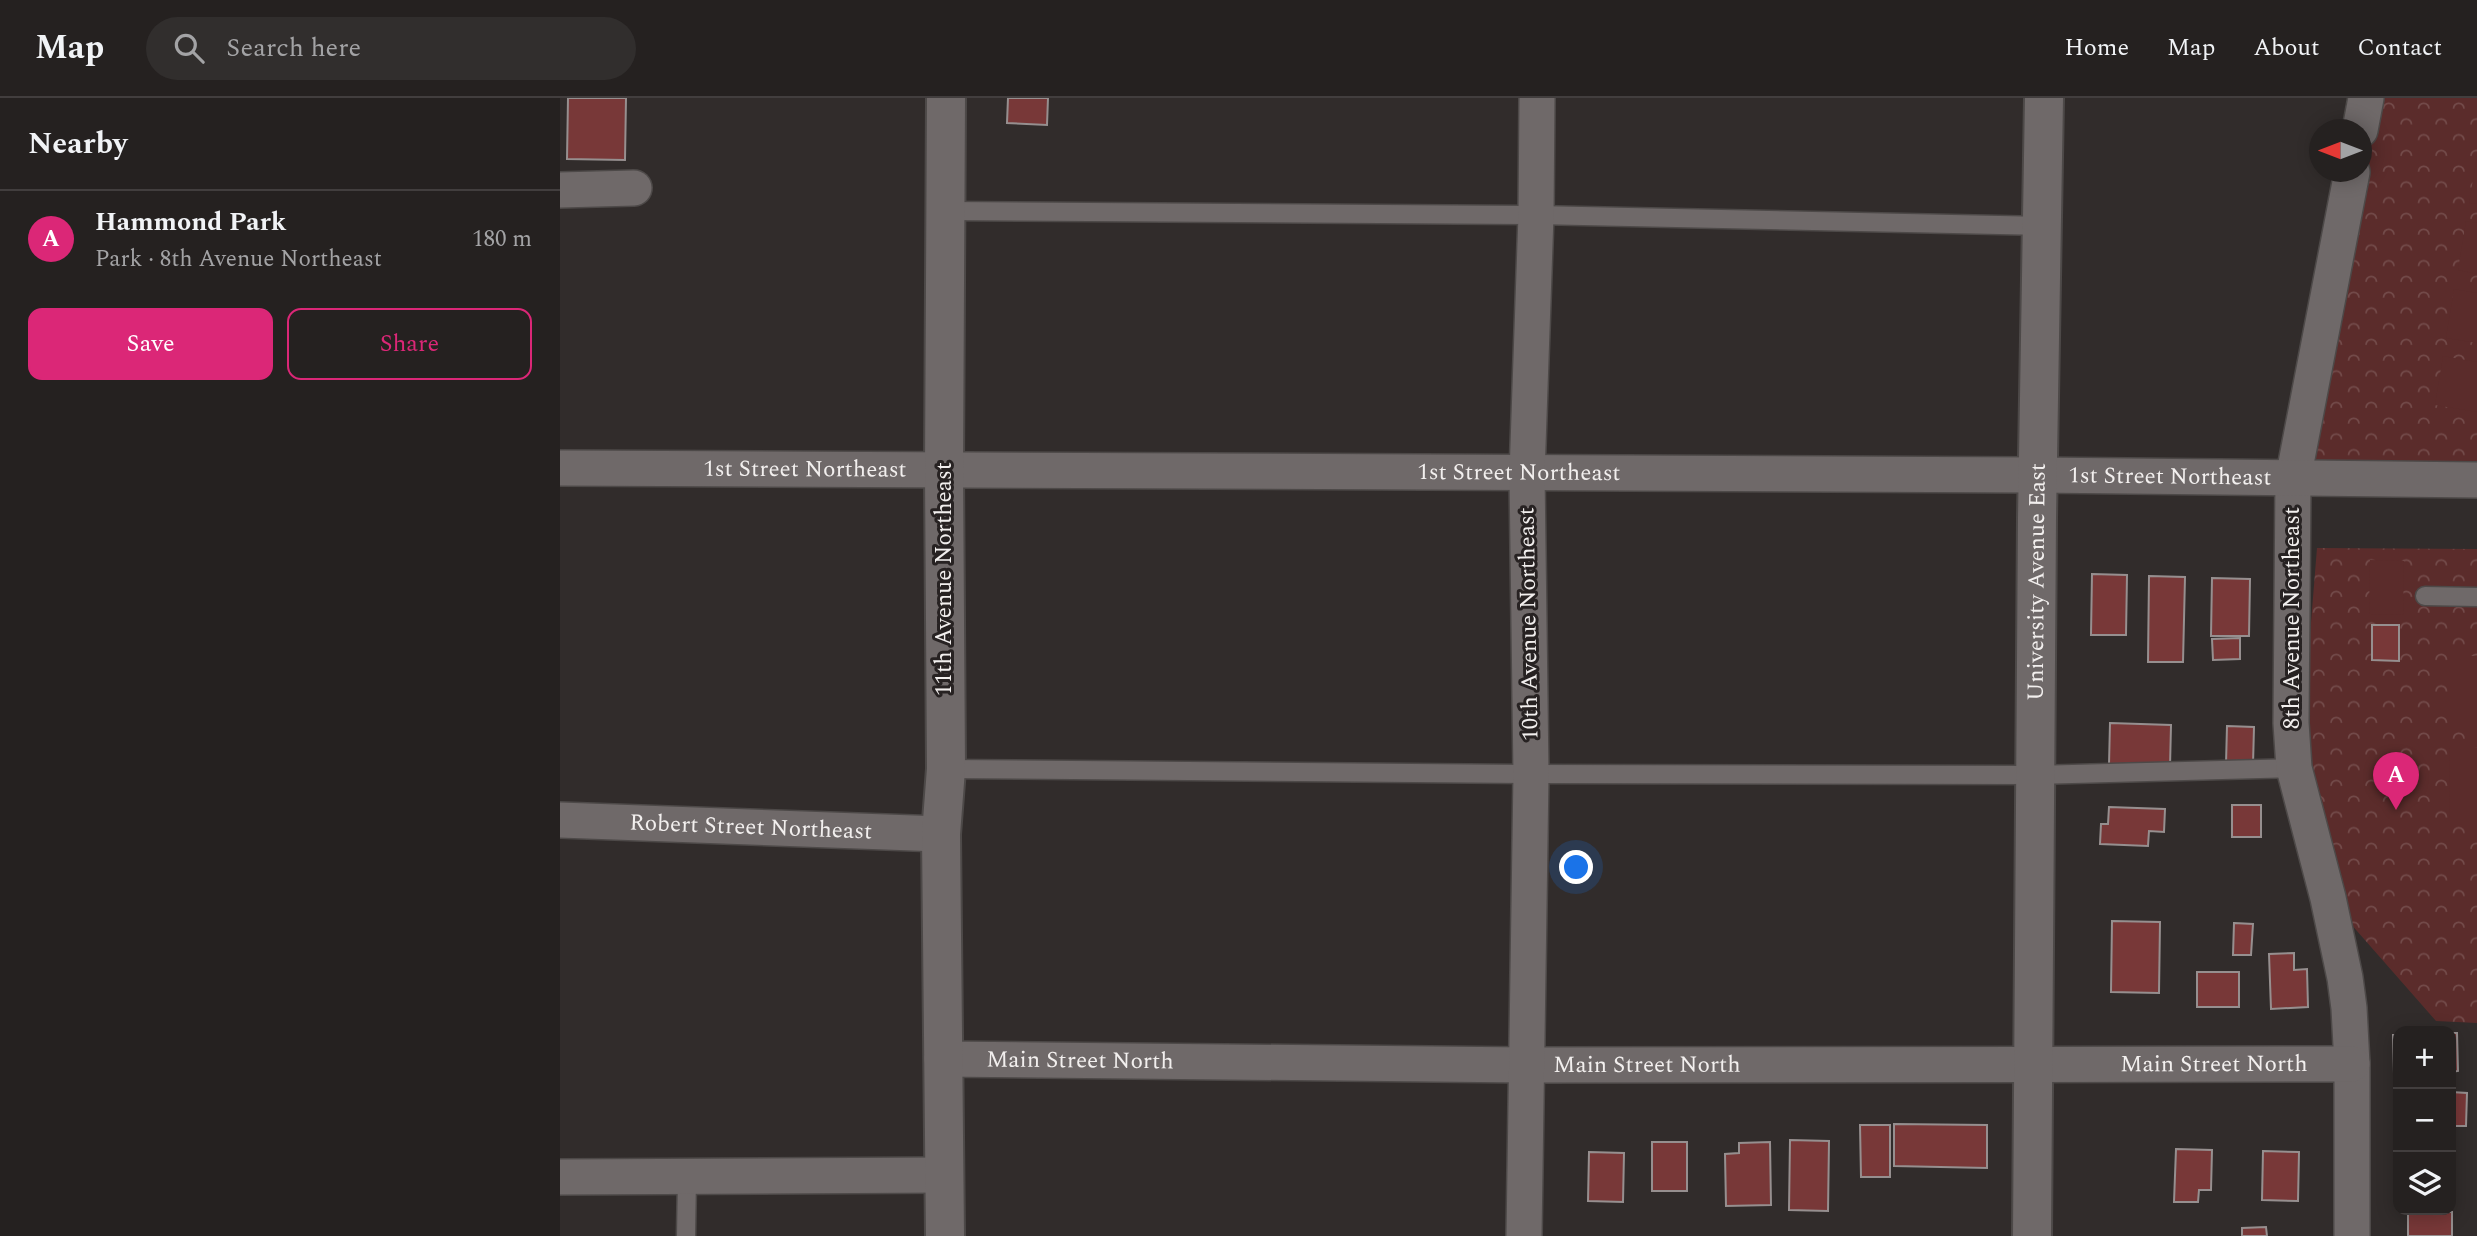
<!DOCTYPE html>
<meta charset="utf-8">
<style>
:root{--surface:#252120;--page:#312e2d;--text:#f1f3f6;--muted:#a3a3a5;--line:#423e3e;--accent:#db2777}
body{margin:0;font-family:Spectral,serif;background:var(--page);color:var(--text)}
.controls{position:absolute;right:21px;bottom:21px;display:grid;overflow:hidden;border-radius:14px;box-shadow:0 4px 18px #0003}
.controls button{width:63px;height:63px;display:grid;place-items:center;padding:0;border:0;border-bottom:2px solid var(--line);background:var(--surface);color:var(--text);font:35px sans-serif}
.compass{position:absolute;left:1749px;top:21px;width:63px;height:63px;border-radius:50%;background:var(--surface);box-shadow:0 4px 18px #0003;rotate:270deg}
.you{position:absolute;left:1017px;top:770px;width:24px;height:24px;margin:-18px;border:5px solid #fff;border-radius:50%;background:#1a73e8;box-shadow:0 0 0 10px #1a73e833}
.badge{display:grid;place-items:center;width:46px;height:46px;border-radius:50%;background:var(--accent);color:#fff;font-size:23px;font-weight:700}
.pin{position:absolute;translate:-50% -58px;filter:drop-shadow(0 2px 4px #0008)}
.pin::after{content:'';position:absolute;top:37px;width:24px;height:21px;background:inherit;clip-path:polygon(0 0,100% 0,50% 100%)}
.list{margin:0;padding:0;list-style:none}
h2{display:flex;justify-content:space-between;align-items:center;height:91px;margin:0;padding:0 28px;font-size:30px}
h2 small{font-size:23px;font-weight:400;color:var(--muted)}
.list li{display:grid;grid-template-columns:46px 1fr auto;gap:21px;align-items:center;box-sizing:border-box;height:98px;padding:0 28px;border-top:2px solid var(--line)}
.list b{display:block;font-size:26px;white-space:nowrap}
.list p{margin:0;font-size:23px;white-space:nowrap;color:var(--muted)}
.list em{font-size:23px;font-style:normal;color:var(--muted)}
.actions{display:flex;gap:14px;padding:21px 28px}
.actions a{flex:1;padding:16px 0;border:2px solid var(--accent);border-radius:14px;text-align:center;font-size:24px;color:var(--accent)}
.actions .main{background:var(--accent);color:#fff}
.icon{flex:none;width:38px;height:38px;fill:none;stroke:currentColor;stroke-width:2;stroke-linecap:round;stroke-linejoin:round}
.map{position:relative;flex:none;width:1917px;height:1138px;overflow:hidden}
header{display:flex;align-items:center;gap:42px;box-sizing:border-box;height:98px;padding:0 35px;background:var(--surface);border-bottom:2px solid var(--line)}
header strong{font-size:33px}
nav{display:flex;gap:38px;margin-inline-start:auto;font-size:24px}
.search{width:490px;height:63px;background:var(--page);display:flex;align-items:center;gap:18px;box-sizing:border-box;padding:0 24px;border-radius:38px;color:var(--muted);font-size:26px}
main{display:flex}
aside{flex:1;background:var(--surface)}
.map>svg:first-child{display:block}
</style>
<header>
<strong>Map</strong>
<div class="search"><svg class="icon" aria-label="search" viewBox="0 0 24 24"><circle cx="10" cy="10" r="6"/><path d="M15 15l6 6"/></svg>Search here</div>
<nav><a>Home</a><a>Map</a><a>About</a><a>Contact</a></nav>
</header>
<main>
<aside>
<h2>Nearby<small></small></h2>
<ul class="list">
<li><span class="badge">A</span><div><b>Hammond Park</b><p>Park · 8th Avenue Northeast</p></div><em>180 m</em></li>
</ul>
<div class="actions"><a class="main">Save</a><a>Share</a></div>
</aside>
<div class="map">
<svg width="1917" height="1138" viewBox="0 0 1917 1138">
<defs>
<pattern id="forest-crowns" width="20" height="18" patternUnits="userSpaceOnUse" patternTransform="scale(1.75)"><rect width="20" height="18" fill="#5b2c2b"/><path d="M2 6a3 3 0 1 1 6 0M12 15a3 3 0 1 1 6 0" fill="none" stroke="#734b4a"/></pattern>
</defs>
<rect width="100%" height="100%" fill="#312c2b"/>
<path fill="url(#forest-crowns)" d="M1806,0H1917V382L1733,381L1801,74V32Z
M1757,450L1917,451V925L1876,923L1768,800L1743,624Z"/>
<path fill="#5b2c2b" d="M1917,58V106L1909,105Z
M1906,123L1917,125V176L1898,172Z
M1894,191L1917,195V245L1886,240Z
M1883,258L1917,264V314L1875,307Z
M1810,462L1844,463L1843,517L1809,516Z
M1889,558H1917V628H1889Z
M1889,650H1917V720H1890Z"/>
<path fill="#783838" stroke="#968f8f" stroke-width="2" d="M8,0H66L65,62L7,61Z
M448,0H488L487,27L447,25Z
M1532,476L1567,477L1566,537H1531Z
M1589,478L1625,479L1623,564H1588Z
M1652,480L1690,481L1689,538H1651Z
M1812,527H1839V563L1812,562Z
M1680,540V561L1653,562L1652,541Z
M1550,625L1611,627L1610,669L1549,667Z
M1667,628L1694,629L1693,667L1666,666Z
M1672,707H1701V739H1672Z
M1549,709L1605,711L1604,734L1589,733L1588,748L1540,746L1541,726H1548Z
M1552,823L1600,824L1599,895L1551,894Z
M1674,825L1693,826L1691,857H1673Z
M1734,855V872L1747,871L1748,909L1711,911L1709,856Z
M1637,874H1679V909H1637Z
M1891,935H1897L1898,973L1891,974Z
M1833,937H1838V975H1834Z
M1891,994L1907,995L1906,1028H1891Z
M1334,1026L1427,1027V1070L1334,1068Z
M1300,1027H1330V1079H1301Z
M1891,1037H1893V1085H1891Z
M1230,1042L1269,1043L1268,1113L1229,1112Z
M1092,1044H1127V1093H1092Z
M1210,1044L1211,1107L1166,1108L1165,1056L1179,1055V1045Z
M1616,1051L1652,1052L1651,1092H1639L1638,1104H1614Z
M1703,1053L1739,1054L1738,1103L1702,1102Z
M1029,1054L1064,1055L1063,1104L1028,1103Z
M1848,1114H1892V1138H1848Z
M1706,1129L1707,1138H1682V1130Z"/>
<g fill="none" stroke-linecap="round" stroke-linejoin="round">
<defs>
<path id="service" d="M386,113L976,117L1482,128
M1865,498L1917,499
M386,671L971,676L1475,677L1734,670
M126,1138L127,1080"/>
<g id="minor">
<path d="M1800,32L1806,0"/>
<path d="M1792,74L1733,381L1731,625L1734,670L1768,800L1785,880L1789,910L1792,966V1138"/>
<path d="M0,92L74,90"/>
<path id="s1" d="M0,370L1477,377L1917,382"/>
<path id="s2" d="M0,722L381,736"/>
<path id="s3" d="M382,961L966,967L1792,966"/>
<path d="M0,1079L385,1077"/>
<path d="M964,1138L971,676L967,376L976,117L977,0"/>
</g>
<g id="tertiary">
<path d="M385,1138L381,736L386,671L384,373L386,0"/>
<path id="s4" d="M1472,1138L1477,420L1484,0"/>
</g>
</defs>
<use href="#service" stroke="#4d4948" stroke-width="21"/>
<use href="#minor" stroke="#4d4948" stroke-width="38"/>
<use href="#tertiary" stroke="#4d4948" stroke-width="42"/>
<use href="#service" stroke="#6f6969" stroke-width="18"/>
<use href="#minor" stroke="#6f6969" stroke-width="35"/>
<use href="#tertiary" stroke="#6f6969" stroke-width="38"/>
</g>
<g text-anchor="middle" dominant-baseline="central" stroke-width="6" stroke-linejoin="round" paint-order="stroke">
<g font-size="23" fill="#f2efee" stroke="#272222">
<text stroke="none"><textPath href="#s1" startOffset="245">1st Street Northeast</textPath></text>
<text stroke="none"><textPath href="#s1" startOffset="959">1st Street Northeast</textPath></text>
<text stroke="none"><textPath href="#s1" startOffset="1610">1st Street Northeast</textPath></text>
<text transform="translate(384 481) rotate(-90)">11th Avenue Northeast</text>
<text stroke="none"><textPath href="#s4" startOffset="654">University Avenue East</textPath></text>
<text transform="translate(1732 520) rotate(-90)">8th Avenue Northeast</text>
<text transform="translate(969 526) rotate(-91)">10th Avenue Northeast</text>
<text stroke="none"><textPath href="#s2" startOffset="191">Robert Street Northeast</textPath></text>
<text stroke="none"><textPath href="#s3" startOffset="138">Main Street North</textPath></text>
<text stroke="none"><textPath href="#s3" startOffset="1272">Main Street North</textPath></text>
<text stroke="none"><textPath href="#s3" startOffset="705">Main Street North</textPath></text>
</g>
</g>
</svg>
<div class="controls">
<button>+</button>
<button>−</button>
<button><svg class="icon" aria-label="layers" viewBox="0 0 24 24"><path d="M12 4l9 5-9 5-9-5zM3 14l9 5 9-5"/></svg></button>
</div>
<svg class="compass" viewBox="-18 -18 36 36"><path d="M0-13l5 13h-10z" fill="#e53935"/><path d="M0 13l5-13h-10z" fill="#a3a3a5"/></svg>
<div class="you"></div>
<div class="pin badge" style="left:1836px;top:712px">A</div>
</div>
</main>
